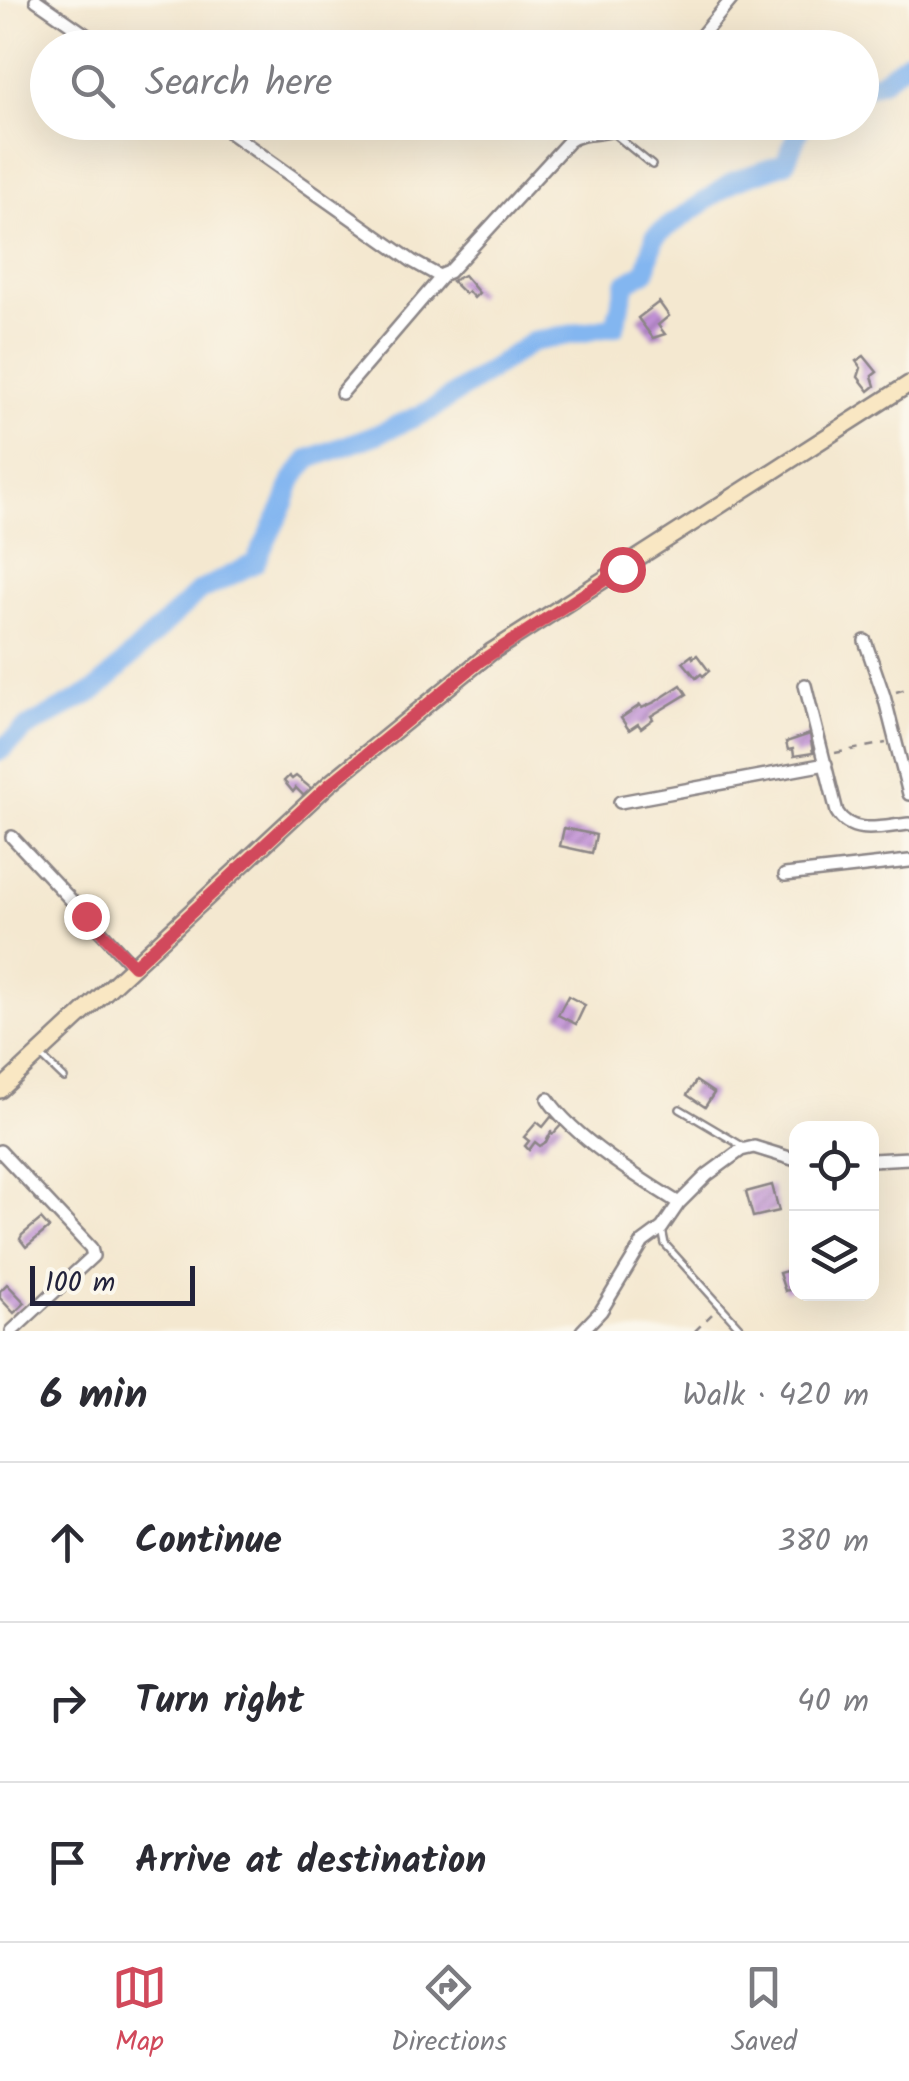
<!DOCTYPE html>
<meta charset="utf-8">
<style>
:root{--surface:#fff;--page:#f2f2f3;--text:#2b2b33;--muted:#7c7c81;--line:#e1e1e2;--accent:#d1495b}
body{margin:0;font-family:Kalam,sans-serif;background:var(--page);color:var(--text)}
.controls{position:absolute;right:30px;bottom:30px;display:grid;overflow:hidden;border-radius:20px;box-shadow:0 10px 40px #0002}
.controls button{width:90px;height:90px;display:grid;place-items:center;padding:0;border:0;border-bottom:2px solid var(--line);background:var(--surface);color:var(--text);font:50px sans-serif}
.scale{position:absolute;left:30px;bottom:25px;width:165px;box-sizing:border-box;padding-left:10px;border:5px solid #22223b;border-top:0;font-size:28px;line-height:35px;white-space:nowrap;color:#22223b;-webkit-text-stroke:8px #fbf7ec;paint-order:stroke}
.stop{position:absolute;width:30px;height:30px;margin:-22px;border:8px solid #d1495b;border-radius:50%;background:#fff}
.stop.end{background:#d1495b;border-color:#fff;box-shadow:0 2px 10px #0008}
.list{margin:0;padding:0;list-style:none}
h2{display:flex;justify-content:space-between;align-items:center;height:130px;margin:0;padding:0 40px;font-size:42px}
h2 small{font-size:32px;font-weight:400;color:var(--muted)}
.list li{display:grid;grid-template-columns:65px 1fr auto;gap:30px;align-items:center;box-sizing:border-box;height:160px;padding:0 40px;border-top:2px solid var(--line)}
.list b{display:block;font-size:38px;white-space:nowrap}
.list em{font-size:32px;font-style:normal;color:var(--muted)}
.icon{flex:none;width:55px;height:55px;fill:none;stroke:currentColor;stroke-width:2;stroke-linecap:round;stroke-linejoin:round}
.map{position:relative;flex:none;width:909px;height:1331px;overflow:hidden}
.search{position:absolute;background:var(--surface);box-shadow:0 10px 40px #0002;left:30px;right:30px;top:30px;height:110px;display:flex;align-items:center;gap:25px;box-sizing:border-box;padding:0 35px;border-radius:55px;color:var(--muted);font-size:38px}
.sheet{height:610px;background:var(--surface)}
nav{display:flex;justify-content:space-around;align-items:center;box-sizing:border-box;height:140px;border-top:2px solid var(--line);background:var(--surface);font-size:28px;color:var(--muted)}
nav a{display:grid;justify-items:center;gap:5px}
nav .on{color:var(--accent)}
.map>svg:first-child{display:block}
</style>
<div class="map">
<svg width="909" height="1331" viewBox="0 0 909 1331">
<defs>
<pattern id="building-hatch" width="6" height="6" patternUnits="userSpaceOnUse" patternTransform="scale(2.5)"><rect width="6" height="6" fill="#bf8fd4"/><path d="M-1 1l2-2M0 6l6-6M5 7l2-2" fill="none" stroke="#9b74ad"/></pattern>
</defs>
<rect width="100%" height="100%" fill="#fbf7ec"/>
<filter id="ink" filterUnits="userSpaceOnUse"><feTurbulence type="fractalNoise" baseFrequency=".01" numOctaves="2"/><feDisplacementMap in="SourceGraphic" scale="20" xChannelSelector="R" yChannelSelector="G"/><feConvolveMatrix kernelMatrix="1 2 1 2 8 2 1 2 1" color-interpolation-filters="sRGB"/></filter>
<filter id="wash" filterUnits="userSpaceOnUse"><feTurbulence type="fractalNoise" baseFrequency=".0048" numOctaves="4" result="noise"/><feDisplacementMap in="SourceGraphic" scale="40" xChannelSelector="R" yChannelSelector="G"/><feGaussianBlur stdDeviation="2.25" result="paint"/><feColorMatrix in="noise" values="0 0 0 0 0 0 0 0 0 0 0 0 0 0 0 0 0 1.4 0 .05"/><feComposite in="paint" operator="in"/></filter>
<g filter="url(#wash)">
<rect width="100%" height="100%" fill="#f4e8d0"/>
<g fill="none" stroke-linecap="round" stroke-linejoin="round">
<path stroke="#83b6f0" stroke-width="20" d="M862,88L881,81L909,60
M0,751L25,729L96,690L198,592L255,563L285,503L292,481L309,459L380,433L431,410L532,342L615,326L626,283L646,271L655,236L734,181L785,163L803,122"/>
</g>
<g id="blocks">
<path fill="url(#building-hatch)" d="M464,275L479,293L474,298L468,291L465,294L452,281Z
M659,302L669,316L658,325L665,334L653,338L638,318Z
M864,356L877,372L872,376L875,386L869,391L858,377L861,368L856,361Z
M692,655L693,658L697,655L709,671L703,676L701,674L696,678L683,662Z
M681,685L687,694L651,716L653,719L641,728L638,724L629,730L621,718L640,705L642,708L655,702Z
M810,734L813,753L794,756L793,749L788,750L786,742Z
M289,776L292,779L296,776L312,789L304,796L296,788L293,792L284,781Z
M564,828L596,835L592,853L560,846Z
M568,996L585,1005L576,1024L558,1015Z
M696,1081L714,1093L705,1107L687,1095Z
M551,1117L563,1123L553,1134L551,1132L546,1142L540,1146L535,1142L529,1150L525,1146L529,1141L524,1137L537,1122L543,1127Z
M772,1185L779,1211L753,1217L746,1192Z
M41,1219L49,1228L26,1247L20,1239L22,1235Z
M793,1269L796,1288L785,1291L779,1273Z
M7,1284L25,1303L14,1313L0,1298V1291Z"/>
</g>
</g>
<g filter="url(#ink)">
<use href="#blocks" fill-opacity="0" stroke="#8b8586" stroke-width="2.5"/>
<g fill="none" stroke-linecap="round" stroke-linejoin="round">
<defs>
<path id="lane" d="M613,133L652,165
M41,1056L64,1078
M680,1109L744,1147
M662,1229L665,1244L743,1331"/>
<path id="street" d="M36,0L105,48
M691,48L731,0
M215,122L412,261L439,276L449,272L569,141C588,128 609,139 627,122
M342,393L443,275
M865,641L884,696L909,794
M805,685L837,812C852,837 884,826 909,824
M620,802L826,764
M12,837L133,966
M785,875L909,861
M548,1099C572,1136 640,1179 679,1203
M0,1151L91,1248L93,1256L12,1331
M872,1160L909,1158
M582,1331L601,1311L643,1242L662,1228L679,1203L707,1175L741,1150L754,1147L796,1160"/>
<path id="secondary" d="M0,1090L329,784L491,652L909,384"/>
</defs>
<use href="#lane" stroke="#8b8586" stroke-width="10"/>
<use href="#street" stroke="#8b8586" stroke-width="16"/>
<use href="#secondary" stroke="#8b8586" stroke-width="20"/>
<path stroke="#8b8586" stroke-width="2.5" stroke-dasharray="8 8" stroke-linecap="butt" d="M896,692L909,688
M835,753L886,743
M695,1331L715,1311"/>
<use href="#lane" stroke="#fff" stroke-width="5"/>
<use href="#street" stroke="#fff" stroke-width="11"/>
<use href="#secondary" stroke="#f9e7c3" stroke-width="15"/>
</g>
</g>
<g fill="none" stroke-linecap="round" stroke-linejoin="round" filter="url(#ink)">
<path stroke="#d1495b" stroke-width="12" d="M86,916L134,966L330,784L479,662L622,569"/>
</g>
</svg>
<div class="controls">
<button><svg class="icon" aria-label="locate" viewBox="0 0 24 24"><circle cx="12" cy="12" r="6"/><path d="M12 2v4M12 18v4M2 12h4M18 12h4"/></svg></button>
<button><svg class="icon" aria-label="layers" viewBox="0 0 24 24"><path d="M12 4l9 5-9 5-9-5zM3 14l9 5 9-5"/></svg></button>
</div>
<div class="scale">100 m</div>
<div class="stop" style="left:622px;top:569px"></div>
<div class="stop end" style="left:86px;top:916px"></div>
<div class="search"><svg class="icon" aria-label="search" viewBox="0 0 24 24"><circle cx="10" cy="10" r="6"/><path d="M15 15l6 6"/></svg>Search here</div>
</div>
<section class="sheet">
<h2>6 min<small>Walk · 420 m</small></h2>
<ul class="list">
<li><svg class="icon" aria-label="ahead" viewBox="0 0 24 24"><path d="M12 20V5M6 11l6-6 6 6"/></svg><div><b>Continue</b></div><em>380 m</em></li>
<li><svg class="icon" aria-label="right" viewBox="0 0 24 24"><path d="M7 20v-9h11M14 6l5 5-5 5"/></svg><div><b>Turn right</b></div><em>40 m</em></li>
<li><svg class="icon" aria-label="arrive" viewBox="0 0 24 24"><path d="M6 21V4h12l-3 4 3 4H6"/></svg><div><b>Arrive at destination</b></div></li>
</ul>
</section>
<nav>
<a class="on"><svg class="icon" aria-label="map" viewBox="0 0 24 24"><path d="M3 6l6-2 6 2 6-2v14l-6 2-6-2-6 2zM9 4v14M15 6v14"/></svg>Map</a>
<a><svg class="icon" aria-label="directions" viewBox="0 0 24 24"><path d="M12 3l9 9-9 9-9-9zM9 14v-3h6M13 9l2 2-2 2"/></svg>Directions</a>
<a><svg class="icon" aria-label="saved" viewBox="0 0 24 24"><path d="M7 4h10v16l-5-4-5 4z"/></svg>Saved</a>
</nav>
